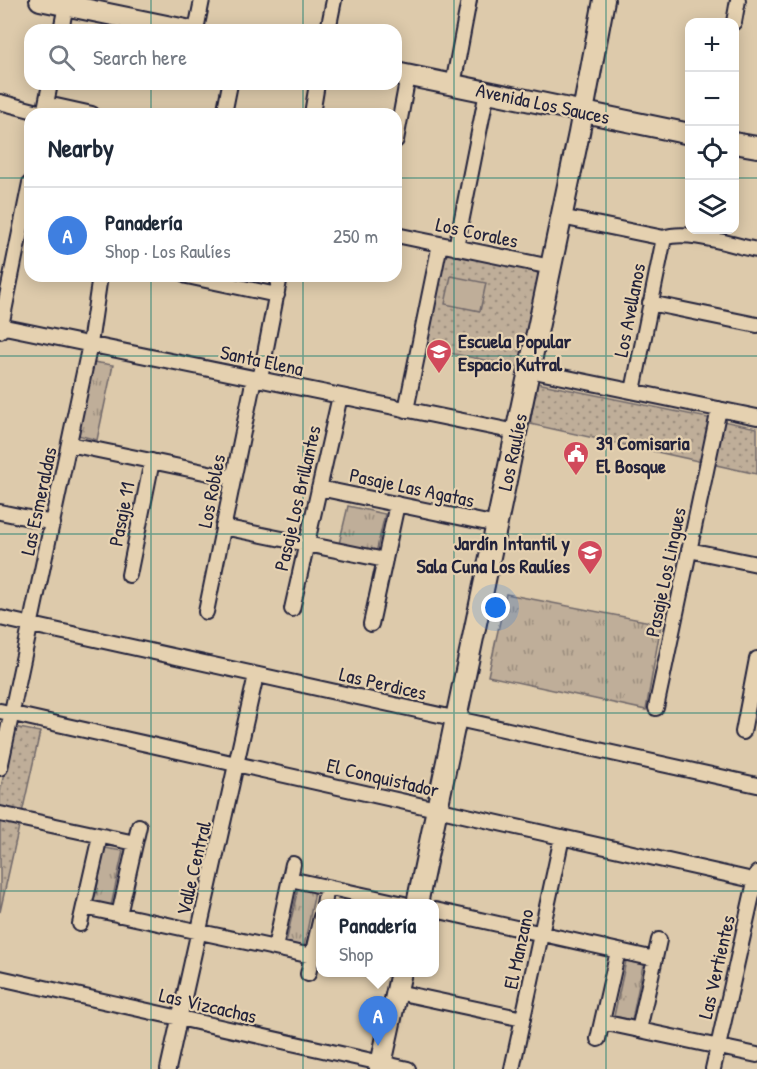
<!DOCTYPE html>
<meta charset="utf-8">
<style>
:root{--surface:#fff;--page:#f6f6f7;--text:#1f2937;--muted:#747a83;--line:#e0e1e3;--accent:#d1495b}
body{margin:0;font-family:"Patrick Hand",sans-serif;background:var(--page);color:var(--text)}
.controls{position:absolute;right:18px;top:18px;display:grid;overflow:hidden;border-radius:12px;box-shadow:0 3px 15px #0003}
.controls button{width:54px;height:54px;display:grid;place-items:center;padding:0;border:0;border-bottom:2px solid var(--line);background:var(--surface);color:var(--text);font:30px sans-serif}
.you{position:absolute;left:496px;top:608px;width:21px;height:21px;margin:-15px;border:4px solid #fff;border-radius:50%;background:#1a73e8;box-shadow:0 0 0 9px #1a73e833}
.badge{display:grid;place-items:center;width:39px;height:39px;border-radius:50%;background:var(--accent);color:#fff;font-size:20px;font-weight:700}
.pin{position:absolute;translate:-50% -50px;filter:drop-shadow(0 2px 3px #0008)}
.pin::after{content:'';position:absolute;top:32px;width:21px;height:18px;background:inherit;clip-path:polygon(0 0,100% 0,50% 100%)}
.popup{position:absolute;left:316px;top:899px;width:123px;height:78px;box-sizing:border-box;display:grid;place-content:center;border-radius:12px;background:var(--surface);filter:drop-shadow(0 2px 4px #0005);font-size:20px;white-space:nowrap;color:var(--muted)}
.popup b{font-size:22px;color:var(--text)}
.popup::after{content:'';position:absolute;left:50%;top:100%;margin-left:-12px;border:12px solid transparent;border-top-color:var(--surface)}
.list{margin:0;padding:0;list-style:none}
h2{display:flex;justify-content:space-between;align-items:center;height:78px;margin:0;padding:0 24px;font-size:26px}
h2 small{font-size:20px;font-weight:400;color:var(--muted)}
.list li{display:grid;grid-template-columns:39px 1fr auto;gap:18px;align-items:center;box-sizing:border-box;height:96px;padding:0 24px;border-top:2px solid var(--line)}
.list b{display:block;font-size:22px;white-space:nowrap}
.list p{margin:0;font-size:20px;white-space:nowrap;color:var(--muted)}
.list em{font-size:20px;font-style:normal;color:var(--muted)}
.icon{flex:none;width:33px;height:33px;fill:none;stroke:currentColor;stroke-width:2;stroke-linecap:round;stroke-linejoin:round}
.map{position:relative;flex:none;width:757px;height:1069px;overflow:hidden}
.search{position:absolute;background:var(--surface);box-shadow:0 3px 15px #0003;left:24px;top:24px;width:378px;height:66px;display:flex;align-items:center;gap:15px;box-sizing:border-box;padding:0 21px;border-radius:18px;color:var(--muted);font-size:22px}
.panel{position:absolute;background:var(--surface);box-shadow:0 3px 15px #0003;left:24px;top:108px;width:378px;height:174px;border-radius:18px}
.map>svg:first-child{display:block}
</style>
<div class="map">
<svg width="757" height="1069" viewBox="0 0 757 1069">
<defs>
<pattern id="grass-tufts" width="24" height="20" patternUnits="userSpaceOnUse" patternTransform="scale(1.5)"><rect width="24" height="20" fill="#bfae99"/><path d="M3 7l-1-3M5 7V3M7 7l1-3M15 17l-1-3M17 17v-4M19 17l1-3" fill="none" stroke="#9b8d7e"/></pattern>
<pattern id="park-dots" width="8" height="8" patternUnits="userSpaceOnUse" patternTransform="scale(1.5)"><rect width="8" height="8" fill="#bfae99"/><path d="M2 2h.1M6 6h.1" fill="none" stroke="#9b8d7e" stroke-width="1.8" stroke-linecap="round"/></pattern>
</defs>
<rect width="100%" height="100%" fill="#ddcaab"/>
<filter id="ink" filterUnits="userSpaceOnUse"><feTurbulence type="fractalNoise" baseFrequency=".0167" numOctaves="2"/><feDisplacementMap in="SourceGraphic" scale="12" xChannelSelector="R" yChannelSelector="G"/><feConvolveMatrix kernelMatrix="1 2 1 2 8 2 1 2 1" color-interpolation-filters="sRGB"/></filter>
<g filter="url(#ink)">
<path fill="url(#grass-tufts)" stroke="#70686a" stroke-width="1.5" d="M93,362L113,365L97,440L78,435Z
M348,506L385,514L376,553L339,544Z
M506,594L661,624L646,710L488,676Z
M105,848L123,851L111,906L94,902Z
M298,888L315,892L304,946L286,943Z
M626,961L643,965L632,1020L614,1016Z"/>
<path fill="url(#park-dots)" stroke="#70686a" stroke-width="1.5" d="M444,252L539,271L520,367L424,348Z
M537,383L757,428V474L530,424Z
M14,727L40,732L0,912V792Z"/>
<path fill="#bfae99" stroke="#70686a" stroke-width="1.5" d="M451,276L486,283L480,311L445,304Z"/>
<g fill="none" stroke-linecap="round" stroke-linejoin="round">
<defs>
<path id="street" d="M734,22L738,0
M61,30L67,0
M196,30L202,0
M328,30L334,0
M453,85L469,0
M0,102L46,114
M44,112L56,106L92,114
M44,114L50,84
M224,114L230,84
M312,114L317,84
M396,140L408,76
M561,217L664,238C687,229 732,245 757,250
M396,235L551,267
M456,248L487,92
M187,276L277,295
M650,303L757,325
M0,326L516,432
M0,331L30,183
M529,370L757,417
M260,379L280,276
M633,391L664,238
M406,410L440,244
M69,444L233,478
M319,488L497,525
M0,512L53,523
M223,527L385,560
M689,550L757,564
M129,575L152,461
M292,609L340,396
M206,612L254,378
M0,618L757,785
M371,624L397,504
M656,708L719,409
M0,711L757,881
M743,732L757,659
M0,768L90,344L100,276
M0,814L135,843
M290,879L404,904
M324,904L327,887
M84,907L312,956
M435,910L655,959
M119,915L139,826
M80,924L100,836
M275,948L293,864
M308,974L321,917
M0,978L408,1069
M397,992L523,1019
M602,1022L757,1055
M639,1030L659,940
M598,1039L618,951
M168,1069L256,675
M512,1069L562,837
M713,1069L757,873"/>
<path id="secondary" d="M40,0L186,30
M396,73L690,134
M734,143L757,147
M417,904L579,133L604,0
M380,1069L401,972"/>
</defs>
<use href="#street" stroke="#22223b" stroke-width="18"/>
<use href="#secondary" stroke="#22223b" stroke-width="24"/>
<use href="#street" stroke="#e5d1b0" stroke-width="14"/>
<use href="#secondary" stroke="#e5d1b0" stroke-width="20"/>
</g>
</g>
<path fill="none" stroke="#0f766e" stroke-width="1.5" stroke-opacity="0.55" d="M151,0V30M303,0V30M454,0V1069M606,0V1069M151,84V114M303,84V114M0,178H30M396,178H690M734,178H757M151,276V1069M303,276V1069M0,356H757M0,534H757M0,713H757M0,891H757"/>
<defs>
<symbol id="school-pin" viewBox="-11 -11 22 30"><path d="M0 17L-7.5 6A9.5 9.5 0 1 1 7.5 6Z" fill="#d1495b" stroke="#e5d1b0"/><path d="M0-5L7-2L0 1L-7-2ZM-4 1L0 2.5L4 1V4Q0 6-4 4Z" fill="#fff"/></symbol>
<symbol id="civic-pin" viewBox="-11 -11 22 30"><path d="M0 17L-7.5 6A9.5 9.5 0 1 1 7.5 6Z" fill="#d1495b" stroke="#e5d1b0"/><path d="M-.6-6.5H3V-4.5H.6V-3L4-1V1h2V6H-6V1h2V-1L-.6-3ZM-1.2 2.5V6h2.4V2.5Z" fill="#fff"/></symbol>
</defs>
<g fill-rule="evenodd">
<use href="#school-pin" x="424" y="337" width="30" height="40"/>
<use href="#civic-pin" x="561" y="439" width="30" height="40"/>
<use href="#school-pin" x="575" y="538" width="30" height="40"/>
</g>
<g text-anchor="middle" dominant-baseline="central" stroke-width="4.5" stroke-linejoin="round" paint-order="stroke">
<g font-size="20" fill="#22223b" stroke="#e5d1b0">
<text transform="translate(543 103) rotate(12)">Avenida Los Sauces</text>
<text transform="translate(477 232) rotate(12)">Los Corales</text>
<text transform="translate(629 310) rotate(-79)">Los Avellanos</text>
<text transform="translate(262 360) rotate(12)">Santa Elena</text>
<text transform="translate(512 452) rotate(-78)">Los Raulíes</text>
<text transform="translate(412 487) rotate(12)">Pasaje Las Agatas</text>
<text transform="translate(211 491) rotate(-79)">Los Robles</text>
<text transform="translate(297 498) rotate(-77)">Pasaje Los Brillantes</text>
<text transform="translate(38 501) rotate(-78)">Las Esmeraldas</text>
<text transform="translate(121 514) rotate(-79)">Pasaje 11</text>
<text transform="translate(665 572) rotate(-78)">Pasaje Los Lingues</text>
<text transform="translate(383 683) rotate(13)">Las Perdices</text>
<text transform="translate(383 777) rotate(13)">El Conquistador</text>
<text transform="translate(193 868) rotate(-77)">Valle Central</text>
<text transform="translate(518 949) rotate(-78)">El Manzano</text>
<text transform="translate(716 967) rotate(-77)">Las Vertientes</text>
<text transform="translate(208 1005) rotate(13)">Las Vizcachas</text>
</g>
<g font-size="20" font-weight="bold" fill="#22223b" stroke="#e5d1b0" text-anchor="start">
<text x="458" y="340">Escuela Popular<tspan x="458" dy="23">Espacio Kutral</tspan></text>
<text x="596" y="442">39 Comisaria<tspan x="596" dy="23">El Bosque</tspan></text>
<text x="570" y="542" text-anchor="end">Jardín Intantil y<tspan x="570" dy="23">Sala Cuna Los Raulíes</tspan></text>
</g>
</g>
</svg>
<div class="controls">
<button>+</button>
<button>−</button>
<button><svg class="icon" aria-label="locate" viewBox="0 0 24 24"><circle cx="12" cy="12" r="6"/><path d="M12 2v4M12 18v4M2 12h4M18 12h4"/></svg></button>
<button><svg class="icon" aria-label="layers" viewBox="0 0 24 24"><path d="M12 4l9 5-9 5-9-5zM3 14l9 5 9-5"/></svg></button>
</div>
<div class="you"></div>
<div class="pin badge" style="left:378px;top:1046px;background:#3f7fe0">A</div>
<div class="popup"><b>Panadería</b>Shop</div>
<div class="search"><svg class="icon" aria-label="search" viewBox="0 0 24 24"><circle cx="10" cy="10" r="6"/><path d="M15 15l6 6"/></svg>Search here</div>
<section class="panel">
<h2>Nearby<small></small></h2>
<ul class="list">
<li><span class="badge" style="background:#3f7fe0">A</span><div><b>Panadería</b><p>Shop · Los Raulíes</p></div><em>250 m</em></li>
</ul>
</section>
</div>
